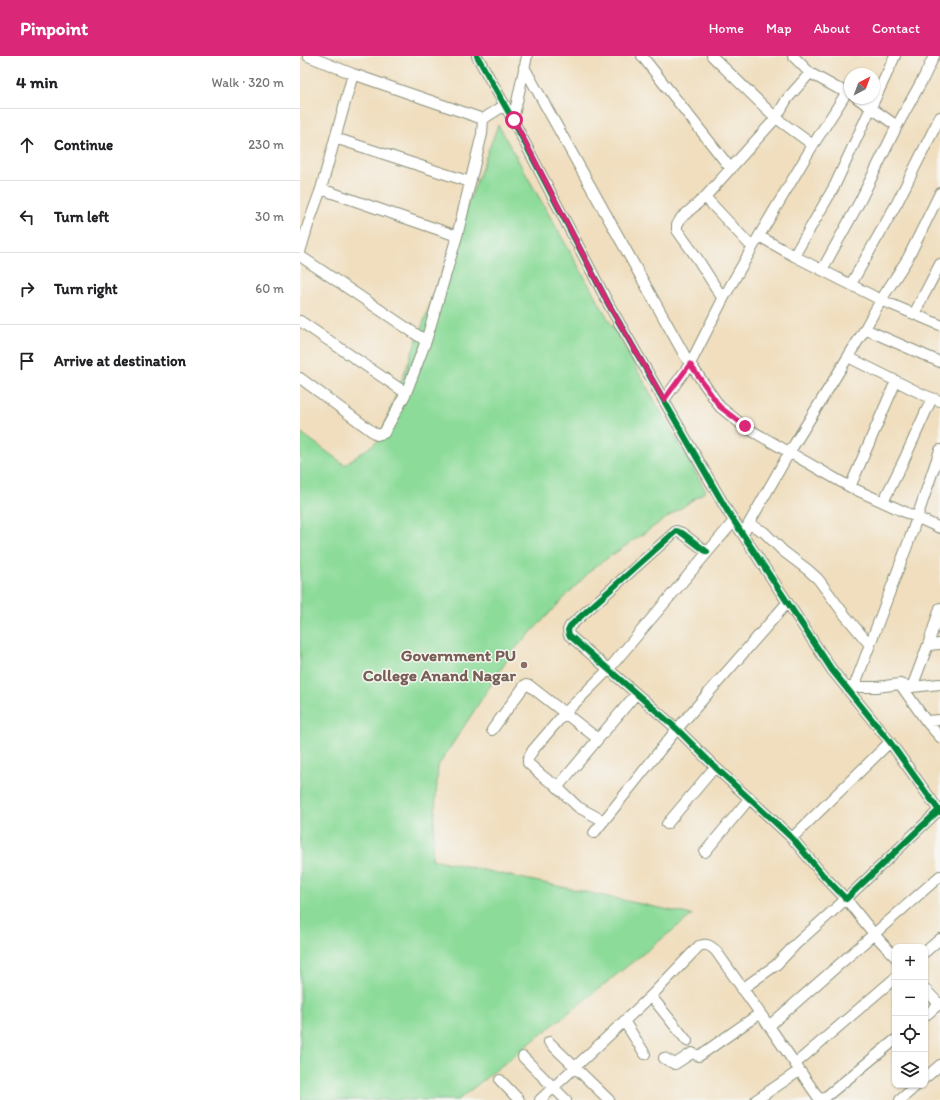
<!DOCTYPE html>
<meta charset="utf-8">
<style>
:root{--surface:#fff;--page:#f2f2f2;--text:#202124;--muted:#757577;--line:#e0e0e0;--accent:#db2777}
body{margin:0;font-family:Itim,sans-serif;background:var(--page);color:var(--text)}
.controls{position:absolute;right:12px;bottom:12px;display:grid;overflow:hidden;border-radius:8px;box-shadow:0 1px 3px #0004}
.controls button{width:36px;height:36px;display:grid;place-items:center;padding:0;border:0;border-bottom:1px solid var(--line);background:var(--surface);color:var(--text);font:20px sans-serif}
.compass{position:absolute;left:544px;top:12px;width:36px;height:36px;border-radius:50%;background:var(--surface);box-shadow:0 1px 3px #0004;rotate:41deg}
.stop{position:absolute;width:12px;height:12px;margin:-9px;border:3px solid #db2777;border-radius:50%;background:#fff}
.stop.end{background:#db2777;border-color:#fff;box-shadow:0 1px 4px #0008}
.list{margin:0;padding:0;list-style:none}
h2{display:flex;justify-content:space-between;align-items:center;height:52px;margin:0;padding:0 16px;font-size:17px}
h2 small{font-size:13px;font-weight:400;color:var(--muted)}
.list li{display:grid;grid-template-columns:26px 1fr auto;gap:12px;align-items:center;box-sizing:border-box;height:72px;padding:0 16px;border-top:1px solid var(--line)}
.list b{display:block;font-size:15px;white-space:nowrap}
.list em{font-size:13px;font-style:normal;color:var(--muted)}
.icon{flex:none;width:22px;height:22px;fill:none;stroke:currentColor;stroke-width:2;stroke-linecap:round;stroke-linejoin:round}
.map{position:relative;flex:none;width:640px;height:1044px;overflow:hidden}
header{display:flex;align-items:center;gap:24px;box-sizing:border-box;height:56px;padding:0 20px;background:var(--accent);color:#fff}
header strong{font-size:19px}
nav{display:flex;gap:22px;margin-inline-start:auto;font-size:14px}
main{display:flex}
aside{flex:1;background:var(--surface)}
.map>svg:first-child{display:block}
</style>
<header>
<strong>Pinpoint</strong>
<nav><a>Home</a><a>Map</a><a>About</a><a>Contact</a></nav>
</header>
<main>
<aside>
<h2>4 min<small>Walk · 320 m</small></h2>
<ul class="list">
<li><svg class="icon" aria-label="ahead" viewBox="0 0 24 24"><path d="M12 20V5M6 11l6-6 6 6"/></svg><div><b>Continue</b></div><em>230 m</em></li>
<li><svg class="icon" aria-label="left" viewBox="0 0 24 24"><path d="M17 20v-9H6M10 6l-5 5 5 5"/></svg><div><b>Turn left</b></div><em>30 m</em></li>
<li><svg class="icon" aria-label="right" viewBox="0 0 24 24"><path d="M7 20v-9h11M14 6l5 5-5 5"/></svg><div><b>Turn right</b></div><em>60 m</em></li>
<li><svg class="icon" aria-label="arrive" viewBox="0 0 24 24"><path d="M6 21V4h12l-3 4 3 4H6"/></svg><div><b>Arrive at destination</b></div></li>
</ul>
</aside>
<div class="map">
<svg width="640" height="1044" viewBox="0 0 640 1044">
<rect width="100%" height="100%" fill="#f6f6f2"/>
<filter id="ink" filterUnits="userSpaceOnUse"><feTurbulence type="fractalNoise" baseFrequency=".025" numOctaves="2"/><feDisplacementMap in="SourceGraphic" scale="8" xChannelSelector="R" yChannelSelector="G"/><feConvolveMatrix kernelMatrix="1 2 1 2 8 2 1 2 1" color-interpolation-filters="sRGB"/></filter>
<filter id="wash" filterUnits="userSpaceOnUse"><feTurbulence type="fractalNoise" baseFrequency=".012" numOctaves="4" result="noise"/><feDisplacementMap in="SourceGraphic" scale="16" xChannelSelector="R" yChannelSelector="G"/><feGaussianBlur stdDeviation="0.9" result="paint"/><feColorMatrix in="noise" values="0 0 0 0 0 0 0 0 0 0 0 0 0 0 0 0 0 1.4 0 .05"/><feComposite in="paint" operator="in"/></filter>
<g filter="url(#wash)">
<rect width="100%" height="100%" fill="#f0debe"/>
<path fill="#8cdb99" stroke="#568c66" d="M198,69L406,435L293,512L213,595L138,710L132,803L392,859L158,1044H0V376L45,409L79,384Z"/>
</g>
<g filter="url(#ink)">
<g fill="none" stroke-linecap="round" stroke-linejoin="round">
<defs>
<path id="minor" d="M8,0L53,18L183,63L205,49
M177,0L213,64L309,249L428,456L532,614L590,686L640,756
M342,0L431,113
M412,0L476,62L513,89
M493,0L510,17L537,32L550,37
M224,11L385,300L420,351L445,371L550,431L640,472
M557,42L597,70
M213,64L227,0
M35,82L170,126
M21,133L157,180
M405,141L452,191
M459,180L494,200L581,244L608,202L640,137
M0,196L8,169L21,133L53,18
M0,200L126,285
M494,200L534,131L595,0
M522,214L560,145L597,70L624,21L634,0
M551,228L597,147L640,61
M423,243L397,202L377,174V169L381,162L405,141L476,62L487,43L510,17
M614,258L640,208
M0,265L106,337
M565,273L640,306
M548,301L624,339L640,345
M0,322L77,379L84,377L106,337L126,285L157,180L182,78L183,63
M364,344L390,308L423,243L459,180L513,89L547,36
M550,431L596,325
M583,446L604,404L632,342
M449,468L464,476L483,495L508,514L518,523L544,558L570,589
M443,478L489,397L562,278L581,244L640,269
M407,496L382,477L376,475L270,570L268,574L269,579L377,673L415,711L492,782L522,818L546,843L639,754
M628,589L640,588
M600,628L626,665L640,681
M548,631H577L600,628L612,631L640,628
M554,631L610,482L640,394
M612,631L628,589L640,552
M336,638L261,727C252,732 235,713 228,707V703L233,694L264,658L308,614L434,465
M626,665L640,664
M192,674L225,629L230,630L298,683
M254,728L278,751L304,765
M367,768L415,711
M294,777L377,673L487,547
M492,782L590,686
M405,796L450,742
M625,896L640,883
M595,901L574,878L640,820
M442,933L476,909L496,888L546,843L574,878L469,970L520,1044
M625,933L640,949
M351,940L387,985
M625,960L640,947
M324,965L345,998
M249,986L309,1044
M223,1001L266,1044
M364,1002L375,1008L392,997L399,1000L459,958
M495,1008L595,922
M625,1022L640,1009
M200,1024L219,1044
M240,1044L351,940L399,890C407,887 411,890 416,895L469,970
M456,1044L499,1015
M522,1044L595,984
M600,1044L617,1029"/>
</defs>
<use href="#minor" stroke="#888e79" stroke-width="12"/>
<use href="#minor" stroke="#fff" stroke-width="10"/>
<defs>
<path id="cycleway" d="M177,0L213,64L309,249L428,456L532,614L590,686L640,756
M407,496L382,477L376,475L270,570L268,574L269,579L377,673L415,711L492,782L522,818L546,843L639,754"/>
</defs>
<use href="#cycleway" stroke="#f6f6f2" stroke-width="8"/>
<use href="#cycleway" stroke="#00873e" stroke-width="6"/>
</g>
</g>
<g fill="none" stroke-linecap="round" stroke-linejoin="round" filter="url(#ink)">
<path stroke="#db2777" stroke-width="5" d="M214,64L309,249L364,344L390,308L420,351L445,370"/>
</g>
<circle fill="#8d6e63" stroke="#f6f6f2" stroke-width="1.5" cx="224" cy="609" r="4"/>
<g text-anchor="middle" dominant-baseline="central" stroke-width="3" stroke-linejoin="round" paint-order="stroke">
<g font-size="17" font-weight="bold" fill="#785e54" stroke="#f6f6f2" text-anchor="end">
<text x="216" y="599">Government PU<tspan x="216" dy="20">College Anand Nagar</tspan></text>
</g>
</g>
</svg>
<div class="controls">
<button>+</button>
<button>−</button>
<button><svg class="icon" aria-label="locate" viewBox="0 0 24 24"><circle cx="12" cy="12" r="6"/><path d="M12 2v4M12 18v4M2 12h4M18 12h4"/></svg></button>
<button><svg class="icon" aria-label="layers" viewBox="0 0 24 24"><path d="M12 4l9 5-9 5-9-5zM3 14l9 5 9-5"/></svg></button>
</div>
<svg class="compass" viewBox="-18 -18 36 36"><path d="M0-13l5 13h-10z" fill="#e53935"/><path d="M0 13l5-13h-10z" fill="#757577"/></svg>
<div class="stop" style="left:214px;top:64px"></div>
<div class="stop end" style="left:445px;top:370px"></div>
</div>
</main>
